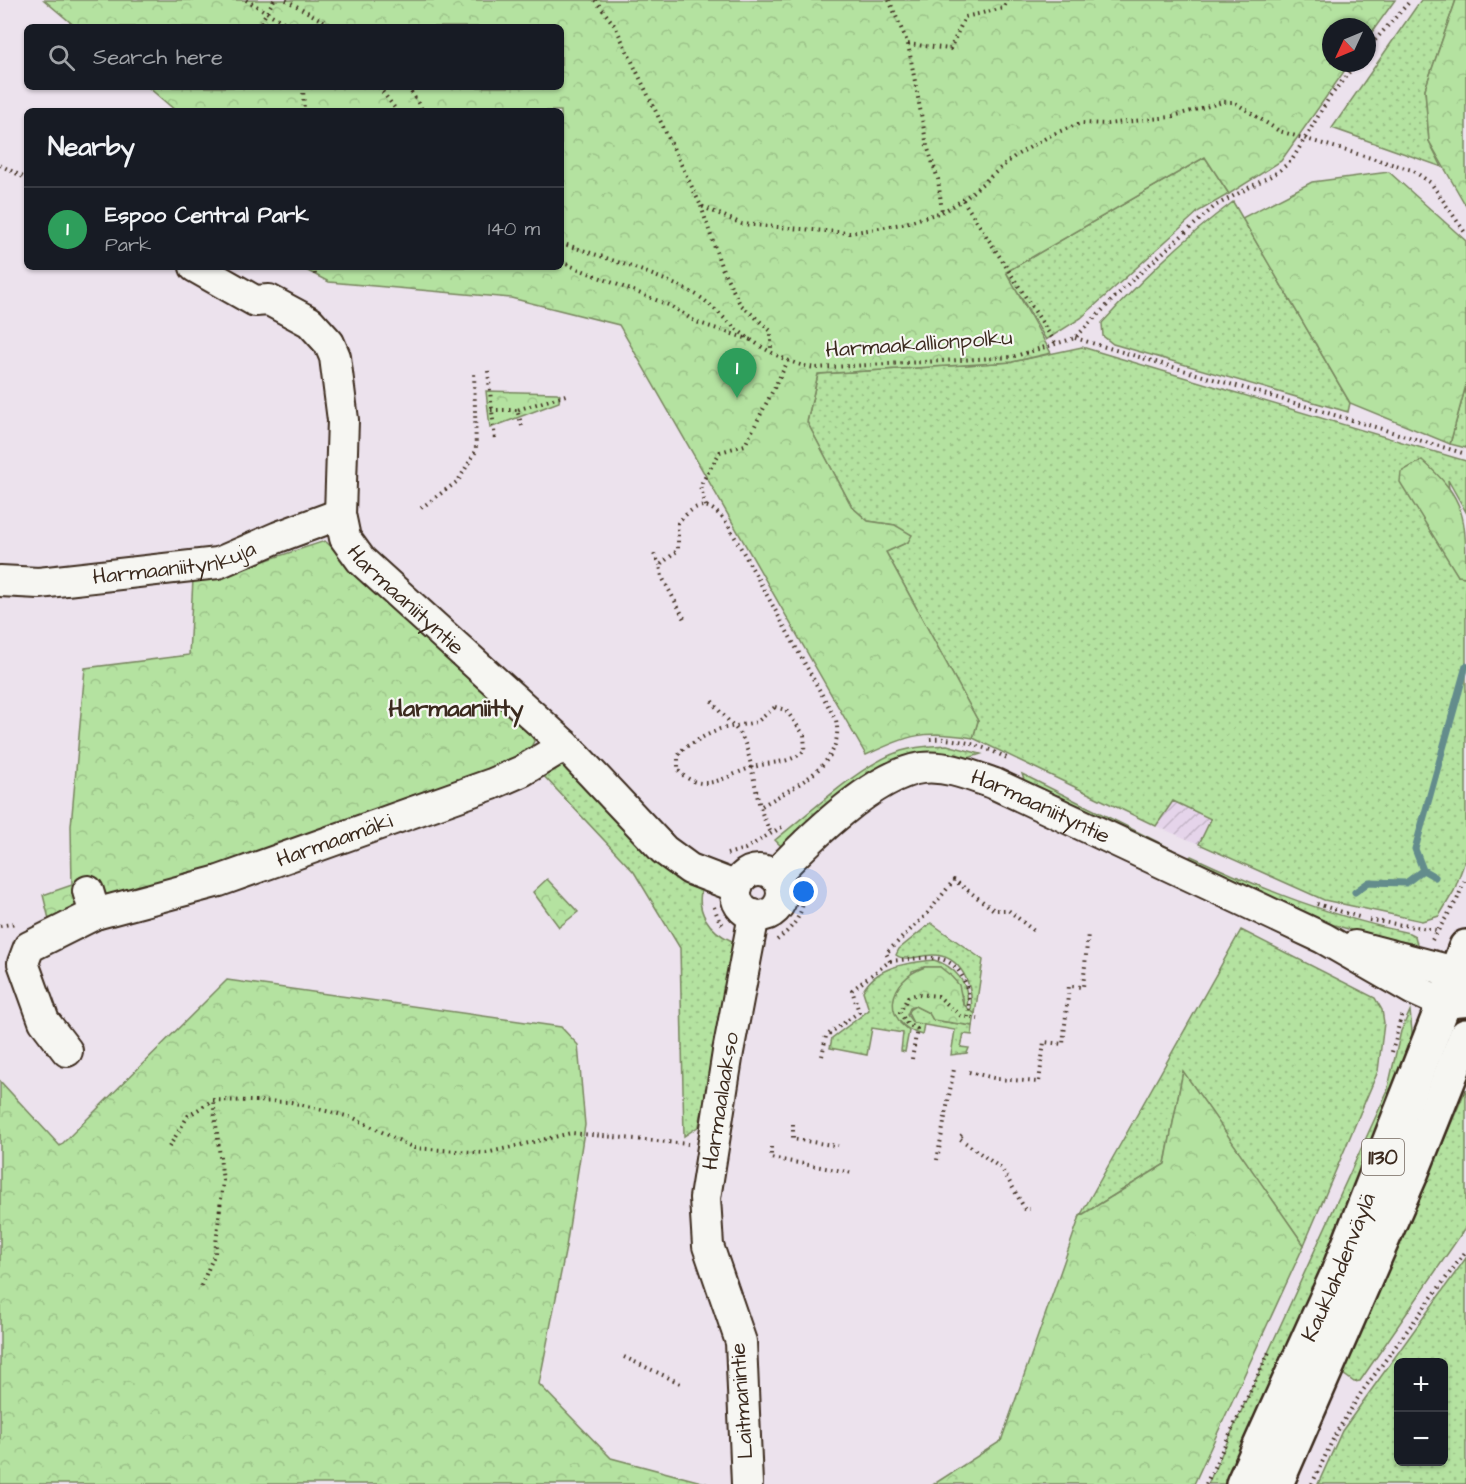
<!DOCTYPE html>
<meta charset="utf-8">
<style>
:root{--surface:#171b24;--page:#242831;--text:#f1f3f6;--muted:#9ea1a6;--line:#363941;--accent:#1a73e8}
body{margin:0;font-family:"Architects Daughter",sans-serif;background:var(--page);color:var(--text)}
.controls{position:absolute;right:18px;bottom:18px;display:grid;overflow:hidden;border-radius:9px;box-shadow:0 2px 4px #0004}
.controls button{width:54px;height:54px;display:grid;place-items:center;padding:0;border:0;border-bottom:2px solid var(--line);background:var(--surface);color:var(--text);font:30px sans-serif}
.compass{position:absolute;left:1322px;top:18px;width:54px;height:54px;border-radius:50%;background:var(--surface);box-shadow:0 2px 4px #0004;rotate:226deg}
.you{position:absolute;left:804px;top:892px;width:21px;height:21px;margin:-15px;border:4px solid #fff;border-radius:50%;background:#1a73e8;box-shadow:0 0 0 9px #1a73e833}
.badge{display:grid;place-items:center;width:39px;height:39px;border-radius:50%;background:var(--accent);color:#fff;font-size:20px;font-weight:700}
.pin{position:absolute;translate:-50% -50px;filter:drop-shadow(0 2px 3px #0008)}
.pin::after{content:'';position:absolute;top:32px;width:21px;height:18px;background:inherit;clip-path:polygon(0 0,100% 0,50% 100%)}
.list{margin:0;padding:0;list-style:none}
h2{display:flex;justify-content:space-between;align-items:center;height:78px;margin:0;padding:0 24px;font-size:26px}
h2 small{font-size:20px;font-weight:400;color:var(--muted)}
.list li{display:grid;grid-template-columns:39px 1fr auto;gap:18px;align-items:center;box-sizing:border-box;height:84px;padding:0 24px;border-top:2px solid var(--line)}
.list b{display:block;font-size:22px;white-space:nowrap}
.list p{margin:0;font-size:20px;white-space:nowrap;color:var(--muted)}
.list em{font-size:20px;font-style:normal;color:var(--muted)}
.icon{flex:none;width:33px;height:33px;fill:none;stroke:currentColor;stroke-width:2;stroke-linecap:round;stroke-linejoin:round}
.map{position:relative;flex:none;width:1466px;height:1484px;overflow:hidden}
.search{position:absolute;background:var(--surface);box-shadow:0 2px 4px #0004;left:24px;top:24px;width:540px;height:66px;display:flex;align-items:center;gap:15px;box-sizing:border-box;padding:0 21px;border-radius:9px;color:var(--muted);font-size:22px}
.panel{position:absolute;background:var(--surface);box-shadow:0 2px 4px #0004;left:24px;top:108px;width:540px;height:162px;border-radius:9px}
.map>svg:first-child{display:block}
</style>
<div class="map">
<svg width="1466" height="1484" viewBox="0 0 1466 1484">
<defs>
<pattern id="industrial-furrows" width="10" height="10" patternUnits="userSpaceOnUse" patternTransform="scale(1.5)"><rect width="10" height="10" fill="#e5d4ea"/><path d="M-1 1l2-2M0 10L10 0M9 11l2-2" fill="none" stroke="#c5b6c8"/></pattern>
<pattern id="grass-dots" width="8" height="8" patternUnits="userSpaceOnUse" patternTransform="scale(1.5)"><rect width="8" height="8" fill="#b4e2a0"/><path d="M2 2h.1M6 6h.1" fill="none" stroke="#9cc289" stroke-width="1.8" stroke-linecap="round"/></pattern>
<pattern id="forest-crowns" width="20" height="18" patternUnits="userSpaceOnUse" patternTransform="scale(1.5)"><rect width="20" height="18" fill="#b4e2a0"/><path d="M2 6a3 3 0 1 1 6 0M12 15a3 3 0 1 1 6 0" fill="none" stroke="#9cc289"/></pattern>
</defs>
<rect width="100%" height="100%" fill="#ece2ed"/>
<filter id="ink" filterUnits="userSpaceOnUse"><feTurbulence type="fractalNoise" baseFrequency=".0167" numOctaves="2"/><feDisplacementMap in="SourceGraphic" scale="12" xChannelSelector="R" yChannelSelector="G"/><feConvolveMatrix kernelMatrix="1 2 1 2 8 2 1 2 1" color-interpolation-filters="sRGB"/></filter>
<g filter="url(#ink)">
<path fill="url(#industrial-furrows)" d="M1173,801L1211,819L1199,844L1156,826Z"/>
<path fill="url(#grass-dots)" stroke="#78865f" stroke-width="1.5" fill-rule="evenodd" d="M1421,0H1456L1425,89L1429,141L1442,167L1332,128Z
M1205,157L1229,194L1199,211L1081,318L1046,340L1006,272Z
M1233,202L1350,403L1348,412L1113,344L1103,336L1102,323C1143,278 1184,238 1233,202Z
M1082,347L1466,461V512L1448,480L1458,576L1466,577V858L1454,891L1439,916L1422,921L1324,900L1199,844L1211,819L1173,801L1156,826L973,738L978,721L886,552L908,542L895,525L868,521L852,507L807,422L818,374L1012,362Z
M1466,385V448L1450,444Z
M947,745L981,754L965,759L876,773L781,846L775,840C810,813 860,764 901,751C916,746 931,746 947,745Z
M562,765L574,770L702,887C695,911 709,931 732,941V954L699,1126L684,1136L680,948L634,872L541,773L550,766Z
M1022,774L1172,849L1168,856L1026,786Z
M1191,856C1262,889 1332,917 1409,933L1415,936L1417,944L1371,936L1298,914L1187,859Z
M931,923L983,960L975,1014L971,1011C974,986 961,955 933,955C921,955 905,962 896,955L899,949Z
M1241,930L1375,998L1382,1010L1384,1023L1378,1071L1304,1245L1183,1072L1165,1164L1080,1216Z
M934,960C954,966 971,984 967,1007L963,1004V997L940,967H924L912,971L900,1023L909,1031L905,1052L901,1051L903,1033L872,1028L867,1055L830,1048L832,1038L869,1010L863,991C877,965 909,963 934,960Z
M915,1006L929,1013L933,1020L973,1026L972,1035L964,1034L961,1047L969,1048L967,1053L951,1055L955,1030L913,1023L907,1011Z
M1410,1011L1413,1042L1405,1083L1227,1484H1208L1387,1092L1401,1031Z
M1466,1089V1227L1360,1381L1354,1382L1343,1374Z
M1466,1258V1484H1318L1342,1431ZM1398,1362H1444V1462H1398Z"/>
<path fill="url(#forest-crowns)" stroke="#78865f" stroke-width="1.5" d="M44,0H1395L1367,39V27H1331V63H1350L1281,161L1229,194L1205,157L1006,272L1051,353L1012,362L818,374L807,422L852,507L868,521L895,525L912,535L908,542L886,552L978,721L973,738C923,730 912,734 866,755L619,325L511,298L329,282L300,267H561V111H176L148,87H561V27H76Z
M1456,0H1466V206L1429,141L1425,89Z
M1389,172L1466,241V385L1450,444L1350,403L1242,218L1312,182Z
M486,391L557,393L560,395L559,402L490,428Z
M1422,460C1466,499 1466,517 1466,577L1458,576L1400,482L1401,472Z
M325,541L526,724L534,741L526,757L126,903L107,898L104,894L80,914L50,923L43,895L72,885L71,826L85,668L189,655L193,579L221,575Z
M547,879L578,912L559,927L533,892Z
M925,967H940L950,975L959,985L963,1004L975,1014L973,1026L933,1020L929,1013L915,1006L910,1008L907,1015L913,1023L924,1024L922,1035C879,1022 888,980 925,967Z
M227,980L561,1027L578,1045L585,1125L566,1247L539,1384L611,1458L709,1484H0V1081L60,1146Z
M1183,1071L1304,1245L1194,1484H934L1001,1441L1080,1216L1165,1164Z"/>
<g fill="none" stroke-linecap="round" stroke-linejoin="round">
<path stroke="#638c8c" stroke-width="7" d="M1435,877L1423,870L1415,849L1466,666
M1355,892L1369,882L1406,883L1423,870"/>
<defs>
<g id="minor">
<path id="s1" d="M195,267L255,301L269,300L310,322L329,343L335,357L343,420L340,514L345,538L361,560L565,745L664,850L690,869L737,887"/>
<path id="s2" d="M0,581L39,583L218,563L278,537L340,514"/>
<circle cx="759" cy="893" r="23"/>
<path id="s3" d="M774,876C806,842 874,774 922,768C947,765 972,776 995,784L1323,938L1412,989L1443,1003L1466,1001"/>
<path d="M88,891L95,914"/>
<path d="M1355,946L1455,972L1466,984"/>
<path id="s4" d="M67,1051L44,1021L23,963L29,947L95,914L219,881L492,784L522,771L565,745"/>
<path id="s5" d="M747,1484L741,1342L708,1246L705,1198L728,1052L754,915"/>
</g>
<g id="major">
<path id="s6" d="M1243,1484L1337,1275L1466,947"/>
<path d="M1276,1484L1411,1174L1466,1036"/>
</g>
</defs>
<use href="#minor" stroke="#3b2a1e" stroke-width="34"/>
<use href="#major" stroke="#3b2a1e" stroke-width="38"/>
<path stroke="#3b2a1e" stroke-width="4" stroke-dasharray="1.5 4.5" stroke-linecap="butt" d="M246,0L292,27
M286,0L334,27
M595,0L615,26L701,206L742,224L850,233L902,224L942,212L963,200L1015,156L1053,134L1081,123L1107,124L1170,117L1223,102H1234L1279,131L1412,170L1431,183L1466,234
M889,0L908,44L927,146L938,179L942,212
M258,27L274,0
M908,44L950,49L965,17L1004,8L1007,0
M1367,49L1411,0
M303,87L304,111
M379,87L397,111
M408,87L423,111
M0,165L27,179
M963,200L1056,344
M701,206L721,266L740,304L771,331V350
M561,243C606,258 652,272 695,294C709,302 721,316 734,327C756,345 786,364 815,368L1012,357L1075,338L1129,283L1215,206L1278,172L1292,160L1329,98L1356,63
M561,262L671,306L696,322L751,340
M314,267L315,275
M1075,338L1466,454
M488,371L495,440
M491,410H517
M522,426L517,410L569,394
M706,506L700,486L720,452L745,445L788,361
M421,508L458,481L476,451L474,370
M654,554L660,565
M684,618L662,577L660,565L678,550V523C697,501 708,500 727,523L836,720C846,766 791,788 760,807
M712,701C721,716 737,726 744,741C756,772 754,806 772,834
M775,707L786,710L804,735L805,750C790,764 775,761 757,766C740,770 724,781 707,783C695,784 685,778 678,770V756L684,748L705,736L720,729L757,722Z
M930,739C957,737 986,747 1009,759
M727,854L745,849L782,827
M1317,904L1362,918
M714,907L719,920L724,926
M1369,920L1436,930
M0,926L16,923
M777,940C797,925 807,908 803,883
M1432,940L1457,900L1466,877
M890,961C905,960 920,957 934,958C964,960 972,993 968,1017
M1392,1052L1402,1013
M822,1056L826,1036L859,1012L852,990L890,961L886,953L927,914L954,880L994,910H1008L1034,931
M912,1059L917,1029L907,1024L900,1012L908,997L918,994L938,996L961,1016L978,1019
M969,1072L998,1079L1039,1082L1044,1042L1063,1044L1069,986L1083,987L1088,933
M793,1124V1139L838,1146
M962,1135L959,1138L1002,1169L1025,1209H1030
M169,1147L188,1116L213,1100L291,1102L354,1118L414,1148L486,1153L571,1133L688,1144
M771,1147V1158L853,1173
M937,1160L954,1069
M201,1286L215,1253L223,1181L213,1100
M624,1357L680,1383
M1206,1484L1270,1350
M1312,1484L1336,1433L1361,1393L1466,1251"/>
<use href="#minor" stroke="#f6f6f2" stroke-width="30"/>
<use href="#major" stroke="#f6f6f2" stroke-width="33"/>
</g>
</g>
<g text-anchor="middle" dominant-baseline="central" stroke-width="4.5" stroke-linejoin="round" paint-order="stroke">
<rect fill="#f6f6f2" stroke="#73675e" stroke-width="1.5" x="1362" y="1139" width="42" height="36" rx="4.5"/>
<g font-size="21" font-weight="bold" fill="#3b2a1e">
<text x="1383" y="1157">1130</text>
</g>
<g font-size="22" fill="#3b2a1e" stroke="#f6f6f2">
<text transform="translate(919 344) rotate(-4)">Harmaakallionpolku</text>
<text stroke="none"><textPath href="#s2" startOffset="176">Harmaaniitynkuja</textPath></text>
<text stroke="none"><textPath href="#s1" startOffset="442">Harmaaniityntie</textPath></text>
<text stroke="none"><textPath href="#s3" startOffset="312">Harmaaniityntie</textPath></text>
<text stroke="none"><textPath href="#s4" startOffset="441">Harmaamäki</textPath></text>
<text stroke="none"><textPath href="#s5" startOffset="390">Harmaalaakso</textPath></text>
<text stroke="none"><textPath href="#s6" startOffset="237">Kauklahdenväylä</textPath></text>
<text transform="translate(742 1401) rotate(-94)">Laitmanintie</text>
</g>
<g font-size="24" font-weight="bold" fill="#3b2a1e" stroke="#f6f6f2">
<text x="456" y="709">Harmaaniitty</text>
</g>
</g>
</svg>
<div class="controls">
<button>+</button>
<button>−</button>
</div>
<svg class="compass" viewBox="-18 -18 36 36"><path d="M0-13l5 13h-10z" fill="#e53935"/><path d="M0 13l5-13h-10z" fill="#9ea1a6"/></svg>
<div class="you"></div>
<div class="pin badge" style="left:737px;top:398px;background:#2e9e5b">1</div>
<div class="search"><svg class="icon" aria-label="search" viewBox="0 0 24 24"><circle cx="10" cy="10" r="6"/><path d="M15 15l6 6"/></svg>Search here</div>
<section class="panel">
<h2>Nearby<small></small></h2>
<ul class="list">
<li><span class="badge" style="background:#2e9e5b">1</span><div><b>Espoo Central Park</b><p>Park</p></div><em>140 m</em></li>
</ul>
</section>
</div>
